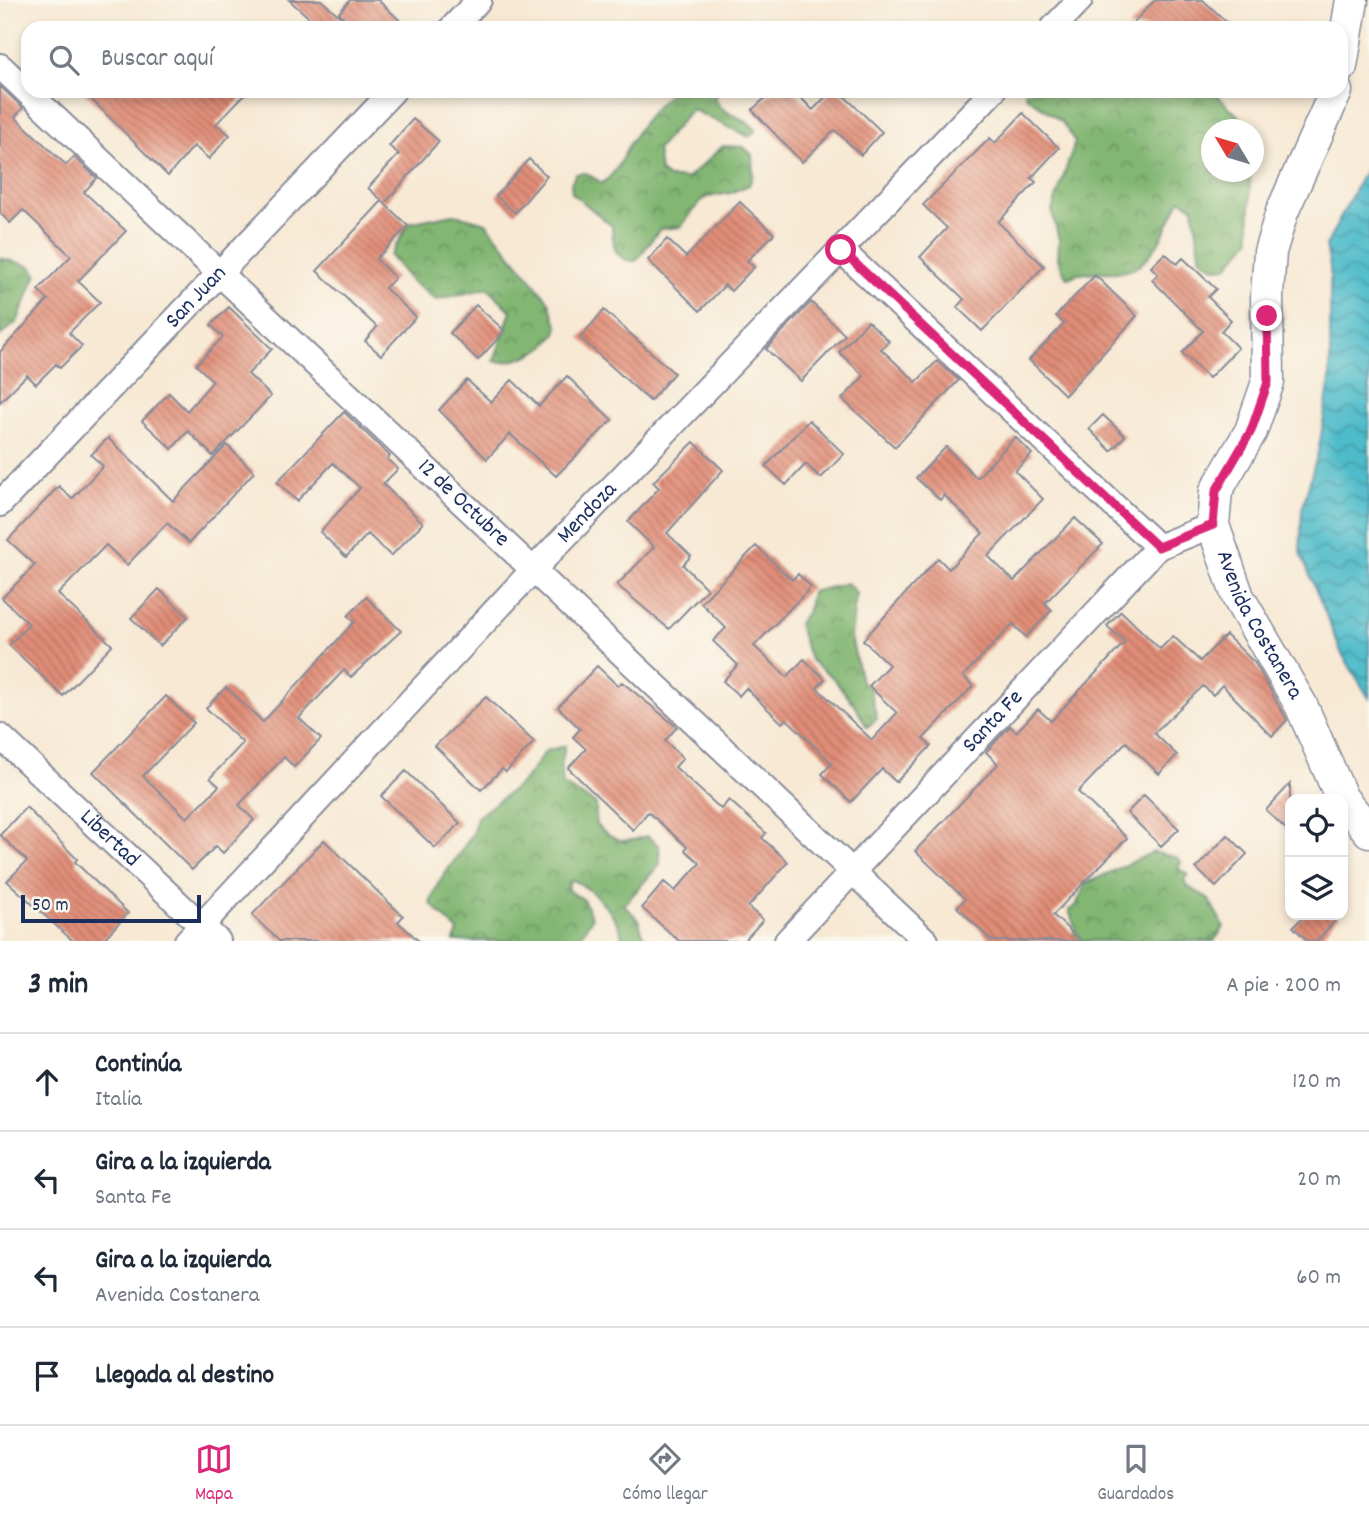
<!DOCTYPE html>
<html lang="es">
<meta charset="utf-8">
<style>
:root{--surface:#fff;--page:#f6f6f7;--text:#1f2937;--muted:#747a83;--line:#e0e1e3;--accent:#db2777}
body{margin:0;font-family:Dekko,sans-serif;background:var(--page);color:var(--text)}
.controls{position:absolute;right:21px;bottom:21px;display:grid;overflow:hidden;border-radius:14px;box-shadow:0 4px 10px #0003}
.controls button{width:63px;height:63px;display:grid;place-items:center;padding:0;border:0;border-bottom:2px solid var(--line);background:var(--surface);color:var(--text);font:35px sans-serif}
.compass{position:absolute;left:1201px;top:119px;width:63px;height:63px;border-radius:50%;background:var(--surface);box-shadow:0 4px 10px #0003;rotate:308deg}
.scale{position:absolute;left:21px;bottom:18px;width:180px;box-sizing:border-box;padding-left:7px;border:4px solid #1b2f5e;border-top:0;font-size:19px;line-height:24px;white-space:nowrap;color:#1b2f5e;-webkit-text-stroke:5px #fbf7ec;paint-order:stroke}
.stop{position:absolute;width:21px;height:21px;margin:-16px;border:5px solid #db2777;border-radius:50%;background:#fff}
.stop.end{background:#db2777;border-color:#fff;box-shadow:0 2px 7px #0008}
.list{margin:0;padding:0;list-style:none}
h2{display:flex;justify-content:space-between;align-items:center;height:91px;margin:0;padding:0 28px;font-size:30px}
h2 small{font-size:23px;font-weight:400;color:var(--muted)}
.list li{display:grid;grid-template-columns:46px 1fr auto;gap:21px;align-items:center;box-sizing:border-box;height:98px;padding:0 28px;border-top:2px solid var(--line)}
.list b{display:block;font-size:26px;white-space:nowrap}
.list p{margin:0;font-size:23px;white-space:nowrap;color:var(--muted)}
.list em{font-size:23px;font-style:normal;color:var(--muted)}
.icon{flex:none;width:38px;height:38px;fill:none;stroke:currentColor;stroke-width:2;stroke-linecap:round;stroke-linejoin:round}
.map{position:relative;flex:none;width:1369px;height:941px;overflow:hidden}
.search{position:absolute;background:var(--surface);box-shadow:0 4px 10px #0003;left:21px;right:21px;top:21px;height:77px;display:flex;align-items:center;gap:18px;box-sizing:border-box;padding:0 24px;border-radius:21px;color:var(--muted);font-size:26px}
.sheet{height:483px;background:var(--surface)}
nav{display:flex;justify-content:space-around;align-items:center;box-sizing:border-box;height:98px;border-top:2px solid var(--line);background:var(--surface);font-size:19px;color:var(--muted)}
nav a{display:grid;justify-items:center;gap:4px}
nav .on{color:var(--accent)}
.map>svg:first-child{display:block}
</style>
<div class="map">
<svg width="1369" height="941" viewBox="0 0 1369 941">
<defs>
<pattern id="forest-crowns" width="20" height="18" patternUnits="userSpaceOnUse" patternTransform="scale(1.75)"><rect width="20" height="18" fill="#82b672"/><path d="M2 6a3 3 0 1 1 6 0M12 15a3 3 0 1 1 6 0" fill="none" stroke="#6a9461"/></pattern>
<pattern id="water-waves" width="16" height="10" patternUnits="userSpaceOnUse" patternTransform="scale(1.75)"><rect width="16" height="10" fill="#4ebbc9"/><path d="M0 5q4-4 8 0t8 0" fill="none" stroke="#4098a6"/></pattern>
<pattern id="building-back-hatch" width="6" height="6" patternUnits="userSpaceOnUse" patternTransform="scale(1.75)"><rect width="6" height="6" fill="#e18d77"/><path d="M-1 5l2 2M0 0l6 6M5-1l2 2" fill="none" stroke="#b67465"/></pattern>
</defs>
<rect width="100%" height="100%" fill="#fbf7ec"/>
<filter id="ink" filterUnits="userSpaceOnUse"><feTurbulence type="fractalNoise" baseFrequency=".0143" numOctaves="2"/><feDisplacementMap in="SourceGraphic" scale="14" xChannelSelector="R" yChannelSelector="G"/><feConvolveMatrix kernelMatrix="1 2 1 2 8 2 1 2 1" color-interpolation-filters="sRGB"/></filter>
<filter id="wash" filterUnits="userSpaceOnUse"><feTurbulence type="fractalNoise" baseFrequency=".00686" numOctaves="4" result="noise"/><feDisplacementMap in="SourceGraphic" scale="28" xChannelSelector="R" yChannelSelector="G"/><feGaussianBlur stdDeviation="1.57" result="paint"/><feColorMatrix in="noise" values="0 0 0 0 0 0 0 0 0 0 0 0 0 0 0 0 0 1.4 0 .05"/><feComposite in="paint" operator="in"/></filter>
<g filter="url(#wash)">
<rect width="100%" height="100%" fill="#f7e9d4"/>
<path fill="url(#forest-crowns)" stroke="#4e7268" stroke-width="2" d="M673,91H714C716,117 741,112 756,130L749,137L691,109L657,150L660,172L668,178H688L723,146L744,147L752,155L753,175L749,185L730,193L708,197L700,202L681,227L660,229L636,261C613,261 613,244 612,226L572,193L571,183L576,174L586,173L602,183C617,174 622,157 630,143C641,124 656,104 673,91Z
M1025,91H1112L1125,95L1136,91H1212L1246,123L1247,129L1212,130V172H1250V240L1227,267L1216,268L1201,259L1193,207L1180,199C1171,219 1152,267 1126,271C1102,275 1094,268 1067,278L1058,260L1059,240L1052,211L1075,142L1062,122L1026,96Z
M453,214L486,223L548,300L558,327C553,349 515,365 494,361L511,311L488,288L436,300L411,281L390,256L409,223Z
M0,258L30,266L37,274L17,322L0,336Z
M847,583L856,593L851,637L861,682L869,686L877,719L867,727L854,704L833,678L810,660L798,624L808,610L811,592Z
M565,746L561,765L563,785L596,804V825C615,842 622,845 647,836L659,846L660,864L624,905L638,919L645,941H622C623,920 592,888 573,880L569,882L568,891L583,899L592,918L581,935L559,941H454L458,931L430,903L438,884L472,835L477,817L523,782L546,751Z
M1153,852L1175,857L1181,862L1178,869L1188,874L1184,880L1187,886L1208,898L1224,927L1214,941H1073L1075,928L1069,910L1076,906L1085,884Z"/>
<path fill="url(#water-waves)" stroke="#347594" stroke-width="2" d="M1369,162V698L1341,652L1300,551L1302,509L1319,448L1330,379V267L1326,246Z"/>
<g id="blocks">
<path fill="url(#building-back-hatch)" d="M289,0H321L342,18L333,28H321Z
M350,0H378L408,28H355L339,13Z
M1155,0H1203L1233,28H1128Z
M0,86L23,108L15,117L66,165L74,157L97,178L84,192L126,231L78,281L100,302L69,333L82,346L60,368L56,364L36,384L27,375L0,402V352L48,300L38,290L71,256L23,210L10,223L0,213Z
M83,91H248L216,124L230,135L209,159L194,146L168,176Z
M773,91H794L813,110L831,91H839L882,132L861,155L835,130L802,162L752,110Z
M1023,113L1059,148L1031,178L1036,182L998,222L1044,266L982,331L957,307L964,299L920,257L947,228L923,205L990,138L995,143Z
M413,119L439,141L385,203L368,188L399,154L389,146Z
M529,159L547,176L515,213L496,196Z
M382,201L408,226L376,259L395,278L385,288L416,317L381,355L365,341L377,327L317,271Z
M740,202L774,234L747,261L754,267L731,291L725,285L700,311L648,260L667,239L686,257Z
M1165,253L1177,264L1183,258L1216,289L1208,297L1231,320L1221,331L1238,348L1209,378L1182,353L1203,331L1152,280L1158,274L1151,267Z
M1095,275L1137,316L1065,395L1029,360L1064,324L1056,316Z
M811,302L845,335L801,381L766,349Z
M476,305L505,331L478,360L450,333Z
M229,307L272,349L248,374L271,396L213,456L188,431L172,449L142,421L169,393L187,411L213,381L196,365L223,337L211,325Z
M604,310L674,373L650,401L580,338Z
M868,321L889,341L881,349L916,382L937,361L959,380L895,447L842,399L864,376L839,352Z
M567,376L612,420L556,476L510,434L487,459L439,410L467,380L491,402L512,380L539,406Z
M344,412L390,456L387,459L398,469L383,484L423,523L391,556L368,534L346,557L320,532L360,488L333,463L297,501L277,482Z
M1103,415L1125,436L1111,451L1089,429Z
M809,420L844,454L821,478L806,464L786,485L766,466Z
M1015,437L1032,454L1015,471L1043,499L988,556L1014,581L1075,518L1103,544L1045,603L1052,610L1026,637L1013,624L963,676L973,686L923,739L931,746L896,782L882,769L851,802L822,774L832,763L787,719L782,723L746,688L739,696L723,681L738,665L713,641L726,628L701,603L756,546L792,580L798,574L811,587L754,646L787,677L804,659L825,679L817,688L872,740L897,713L869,686L889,665L863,640L938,558L949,569L983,533L944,495L940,500L916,478L946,447L977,478Z
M108,438L173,501L227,445L254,472L189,543L167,523L127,565L106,545L58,594L112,645L63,696L9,645L29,624L2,598L35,565L8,540L59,486L72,499L103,466L91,455Z
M694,442L723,470L667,533L691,556L683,565L707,589L669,629L617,585L654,547L628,522L659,488L653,482Z
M159,589L188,617L160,646L131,618Z
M366,597L401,631L351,677L344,670L299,718L321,739L294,767L284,757L239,805L254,820L223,853L216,846L192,870L93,772L166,696L194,723L143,776L187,818L219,786L210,778L243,743L206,708L226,687L263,722L354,622L348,616Z
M1121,611L1160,649L1173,636L1200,661L1226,635L1255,663L1287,720L1272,736L1222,685L1213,695L1203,686L1154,733L1177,755L1159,774L1126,742L1078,792L1127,838L1053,915L1081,941H992L957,907L965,899L915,851L998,764L986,752L1010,726L1016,732L1038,709L1051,721L1125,642L1107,626Z
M597,666L618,686L622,682L677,727L665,741L683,758L675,767L721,809L729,800L766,833L762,838L788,862L748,907L763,920L744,941H679L642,908L664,882L675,891L700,863L685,850L687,847L648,812L633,830L568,768L586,749L573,737L580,729L558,707Z
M486,697L534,742L506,772L502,769L481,790L435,746Z
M406,771L460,823L435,848L381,796Z
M1290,784V833L1266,810Z
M1144,795L1179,829L1161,846L1127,813Z
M26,807L77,859L75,862L128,913L102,941H73L7,881L27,861L0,835Z
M1228,835L1247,854L1216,887L1196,868Z
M324,840L403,916L398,922L419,941H279L252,915Z
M1305,915H1340L1317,941H1308L1293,927Z"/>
</g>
</g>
<g filter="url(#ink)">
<use href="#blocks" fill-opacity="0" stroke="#898c99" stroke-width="2"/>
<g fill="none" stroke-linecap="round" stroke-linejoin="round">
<defs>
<g id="minor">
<path d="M452,28L479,0"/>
<path d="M1053,28L1080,0"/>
<path id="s1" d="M0,66L926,941"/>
<path d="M841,250L1158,547"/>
<path id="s2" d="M0,504L393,91"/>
<path id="s3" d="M0,736L218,941"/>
<path id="s4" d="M187,941L533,570L993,91"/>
<path id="s5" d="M787,941L1158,547L1213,525"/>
</g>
<g id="tertiary">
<path d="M1341,66L1352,0"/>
<path id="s6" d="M1336,91L1282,212L1270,252L1267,295L1268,382L1251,431L1216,491L1213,525L1238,597L1301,705L1342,799"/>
<path d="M1343,800L1369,831"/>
</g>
</defs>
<use href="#minor" stroke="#898c99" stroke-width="28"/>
<use href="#tertiary" stroke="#898c99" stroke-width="35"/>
<use href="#minor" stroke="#fff" stroke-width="24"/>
<use href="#tertiary" stroke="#fff" stroke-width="32"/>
</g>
</g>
<g fill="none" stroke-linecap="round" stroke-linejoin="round" filter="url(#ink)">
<path stroke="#db2777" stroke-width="9" d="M841,250L1158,547L1213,525L1216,491L1251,431L1268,382L1267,316"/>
</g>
<g text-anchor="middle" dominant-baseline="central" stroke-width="5" stroke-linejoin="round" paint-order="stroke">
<g font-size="23" fill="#1b2f5e" stroke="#fbf7ec">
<text stroke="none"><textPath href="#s2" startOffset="285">San Juan</textPath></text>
<text stroke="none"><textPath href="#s1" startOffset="637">12 de Octubre</textPath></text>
<text stroke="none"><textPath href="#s4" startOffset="586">Mendoza</textPath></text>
<text stroke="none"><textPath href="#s6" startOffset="570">Avenida Costanera</textPath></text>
<text stroke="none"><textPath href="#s5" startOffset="301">Santa Fe</textPath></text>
<text stroke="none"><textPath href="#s3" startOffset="150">Libertad</textPath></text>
</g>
</g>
</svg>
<div class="controls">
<button><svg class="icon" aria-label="locate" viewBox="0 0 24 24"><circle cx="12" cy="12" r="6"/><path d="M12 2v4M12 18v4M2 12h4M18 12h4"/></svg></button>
<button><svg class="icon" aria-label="layers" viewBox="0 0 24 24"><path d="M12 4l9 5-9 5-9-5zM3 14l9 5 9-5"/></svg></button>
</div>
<svg class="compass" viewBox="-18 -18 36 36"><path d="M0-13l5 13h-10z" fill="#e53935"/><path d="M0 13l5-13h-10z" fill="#747a83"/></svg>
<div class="scale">50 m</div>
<div class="stop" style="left:841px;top:250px"></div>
<div class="stop end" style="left:1267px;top:316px"></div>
<div class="search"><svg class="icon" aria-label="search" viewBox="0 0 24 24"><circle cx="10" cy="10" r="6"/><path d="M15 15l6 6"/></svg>Buscar aquí</div>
</div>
<section class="sheet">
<h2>3 min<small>A pie · 200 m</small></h2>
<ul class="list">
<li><svg class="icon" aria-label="ahead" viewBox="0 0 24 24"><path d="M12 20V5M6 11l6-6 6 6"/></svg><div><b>Continúa</b><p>Italia</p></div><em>120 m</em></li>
<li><svg class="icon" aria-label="left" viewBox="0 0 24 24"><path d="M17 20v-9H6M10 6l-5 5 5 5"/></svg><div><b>Gira a la izquierda</b><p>Santa Fe</p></div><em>20 m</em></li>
<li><svg class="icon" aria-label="left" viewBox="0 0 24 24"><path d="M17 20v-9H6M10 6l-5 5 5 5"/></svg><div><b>Gira a la izquierda</b><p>Avenida Costanera</p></div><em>60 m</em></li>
<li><svg class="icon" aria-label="arrive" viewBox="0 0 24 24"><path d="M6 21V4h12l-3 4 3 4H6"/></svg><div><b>Llegada al destino</b></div></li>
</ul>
</section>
<nav>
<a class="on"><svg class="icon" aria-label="map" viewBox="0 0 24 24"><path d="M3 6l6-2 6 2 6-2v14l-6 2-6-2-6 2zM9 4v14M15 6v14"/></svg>Mapa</a>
<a><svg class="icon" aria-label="directions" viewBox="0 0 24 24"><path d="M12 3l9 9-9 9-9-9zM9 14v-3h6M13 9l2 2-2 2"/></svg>Cómo llegar</a>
<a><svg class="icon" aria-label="saved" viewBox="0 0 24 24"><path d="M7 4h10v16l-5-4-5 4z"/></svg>Guardados</a>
</nav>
